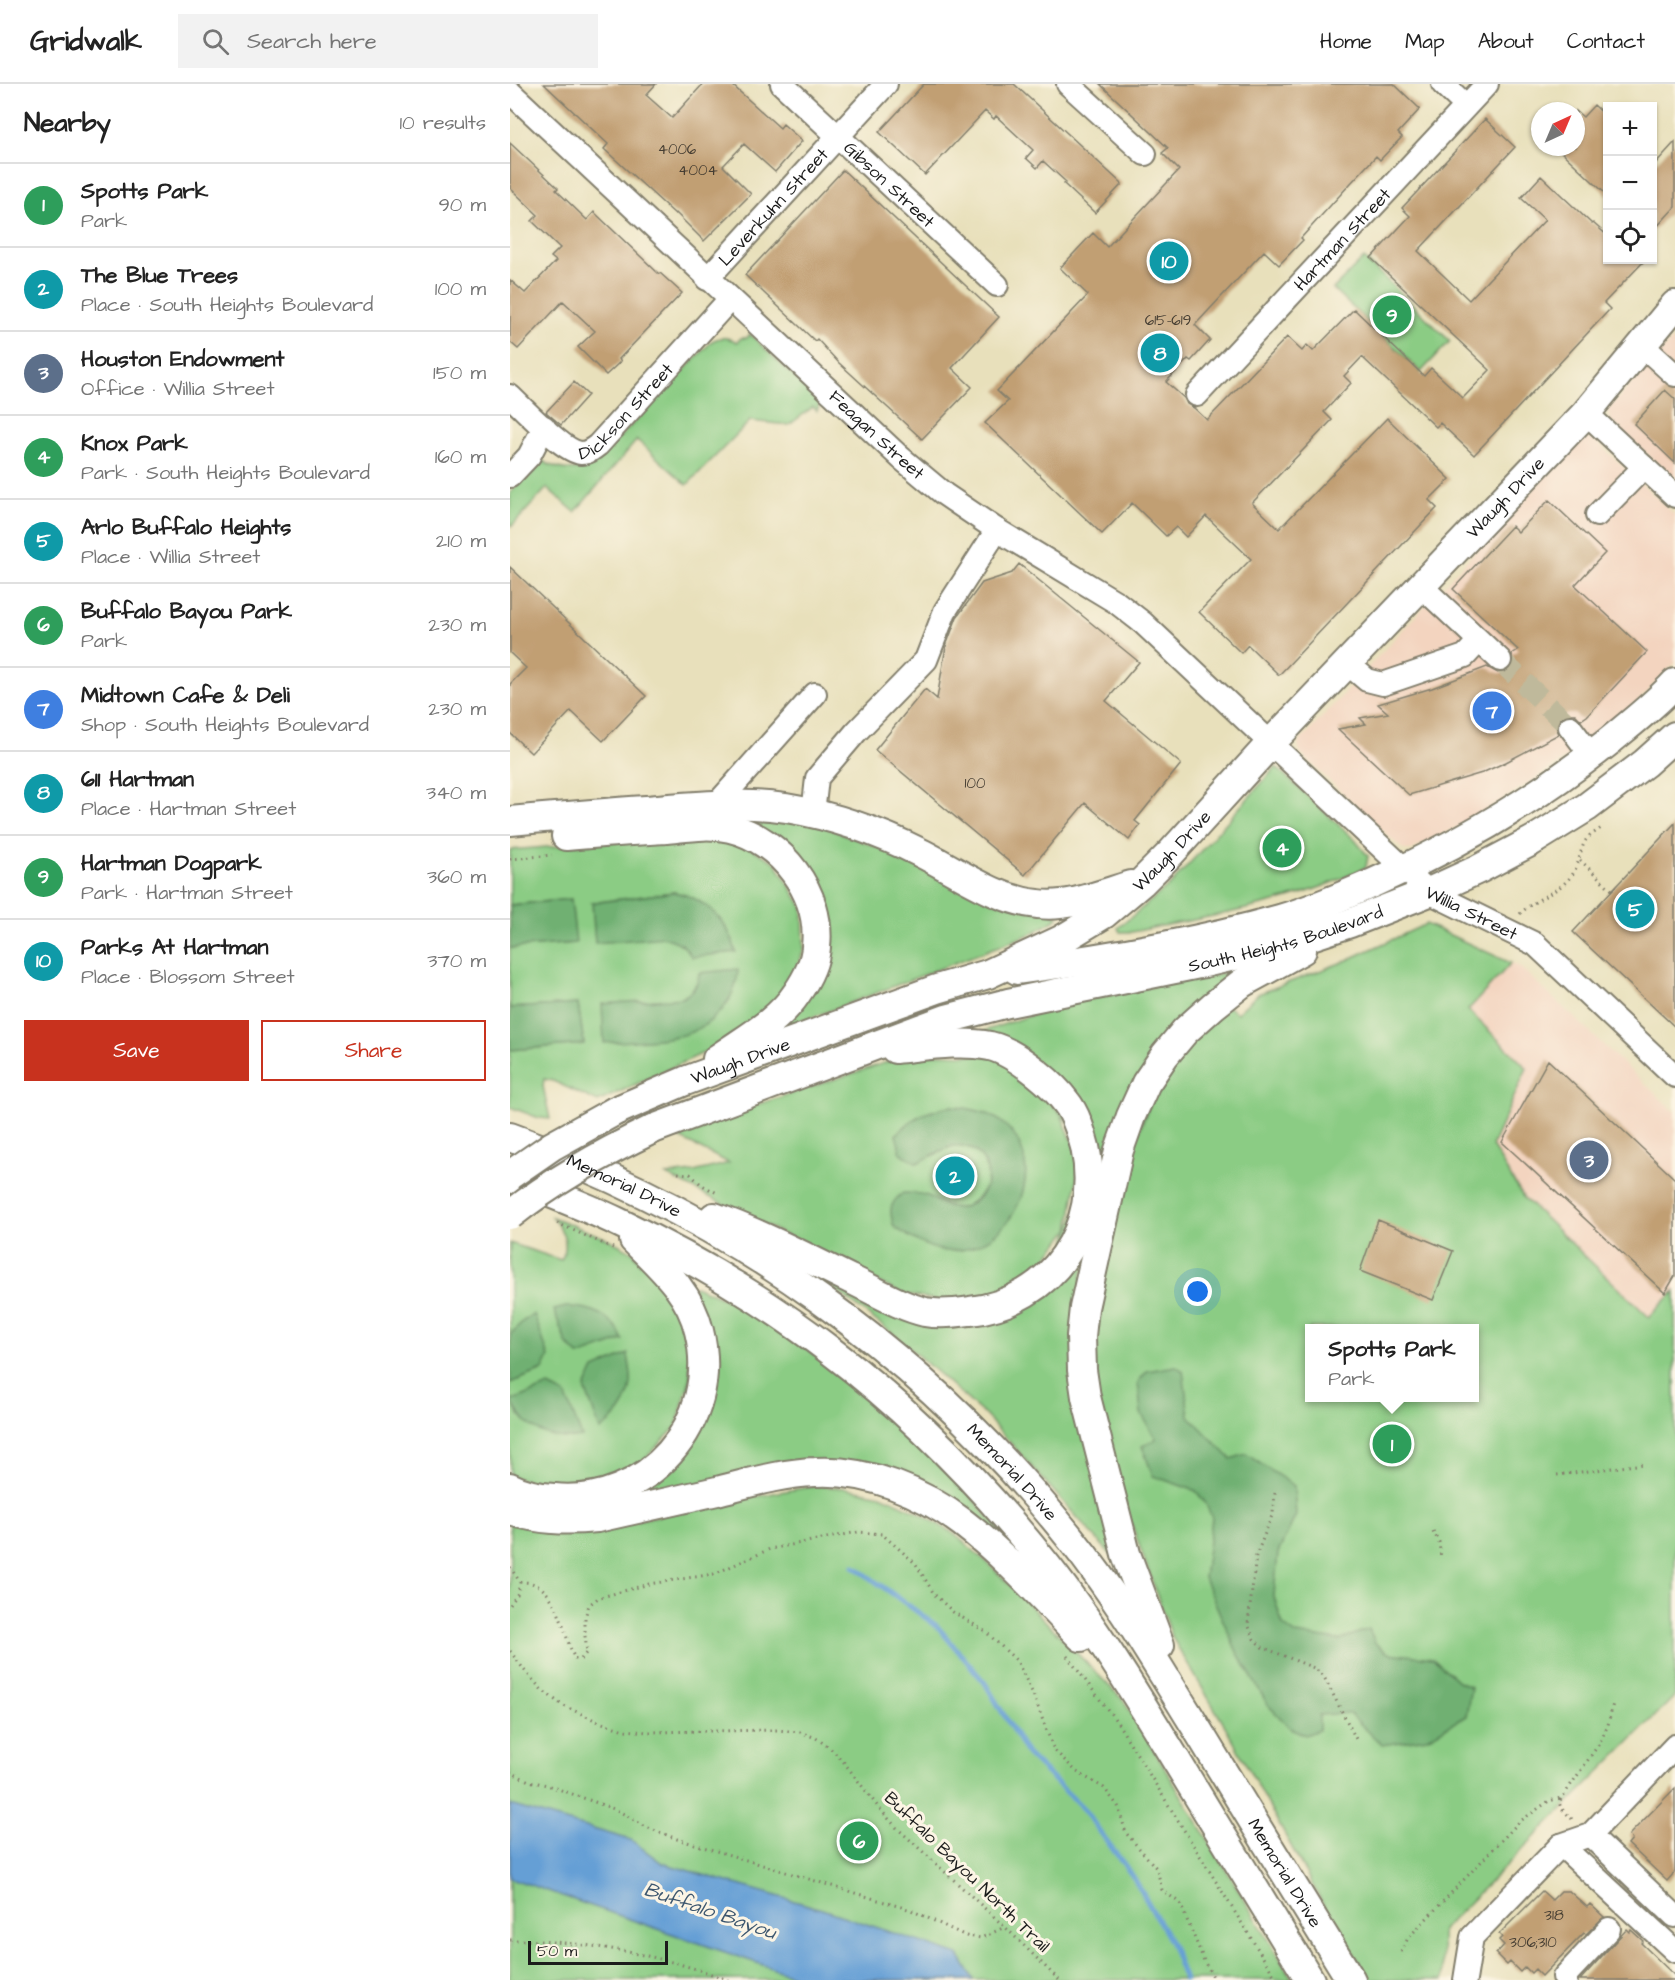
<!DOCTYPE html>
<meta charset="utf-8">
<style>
:root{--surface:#fff;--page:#f2f2f2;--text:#222;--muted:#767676;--line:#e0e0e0;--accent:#c8321e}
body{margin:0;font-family:"Architects Daughter",sans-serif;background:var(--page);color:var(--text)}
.controls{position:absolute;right:18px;top:18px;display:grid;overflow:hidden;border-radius:0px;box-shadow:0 2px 4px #0004}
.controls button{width:54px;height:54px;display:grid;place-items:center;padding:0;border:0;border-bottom:2px solid var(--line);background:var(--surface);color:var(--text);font:30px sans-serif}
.compass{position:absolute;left:1021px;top:18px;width:54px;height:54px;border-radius:50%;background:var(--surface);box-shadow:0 2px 4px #0004;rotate:44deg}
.scale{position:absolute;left:18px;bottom:15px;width:140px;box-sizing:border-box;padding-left:6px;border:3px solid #1c1c1c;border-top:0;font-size:16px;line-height:21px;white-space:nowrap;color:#1c1c1c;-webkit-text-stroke:4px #fcf5e5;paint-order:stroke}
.you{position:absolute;left:688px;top:1208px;width:21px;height:21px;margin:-15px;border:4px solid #fff;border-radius:50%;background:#1a73e8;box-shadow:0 0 0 9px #1a73e833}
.badge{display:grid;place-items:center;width:39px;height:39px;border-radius:50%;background:var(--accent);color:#fff;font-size:20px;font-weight:700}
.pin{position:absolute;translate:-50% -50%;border:3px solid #fff;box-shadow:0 2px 6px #0006}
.popup{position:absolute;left:795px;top:1240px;width:174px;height:78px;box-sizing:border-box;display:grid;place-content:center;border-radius:0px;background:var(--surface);filter:drop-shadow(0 2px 4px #0005);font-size:20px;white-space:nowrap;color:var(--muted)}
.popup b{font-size:22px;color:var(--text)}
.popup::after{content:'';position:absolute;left:50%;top:100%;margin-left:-12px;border:12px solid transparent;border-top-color:var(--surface)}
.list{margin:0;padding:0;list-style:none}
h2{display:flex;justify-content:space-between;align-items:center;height:78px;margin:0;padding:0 24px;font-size:26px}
h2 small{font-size:20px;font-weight:400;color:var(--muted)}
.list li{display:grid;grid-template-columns:39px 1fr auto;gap:18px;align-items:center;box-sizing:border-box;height:84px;padding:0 24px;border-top:2px solid var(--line)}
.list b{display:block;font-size:22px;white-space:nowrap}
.list p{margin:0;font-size:20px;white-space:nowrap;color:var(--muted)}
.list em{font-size:20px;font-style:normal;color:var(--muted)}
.actions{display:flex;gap:12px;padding:18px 24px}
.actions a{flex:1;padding:14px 0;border:2px solid var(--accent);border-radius:0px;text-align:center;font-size:21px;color:var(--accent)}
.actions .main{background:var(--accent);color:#fff}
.icon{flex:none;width:33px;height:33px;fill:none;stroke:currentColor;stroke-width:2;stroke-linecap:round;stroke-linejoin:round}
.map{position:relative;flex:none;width:1165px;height:1896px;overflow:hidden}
header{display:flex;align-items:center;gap:36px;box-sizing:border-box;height:84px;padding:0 30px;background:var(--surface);border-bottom:2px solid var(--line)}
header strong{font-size:28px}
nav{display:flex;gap:33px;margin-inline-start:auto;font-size:21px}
.search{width:420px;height:54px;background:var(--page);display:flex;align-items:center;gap:15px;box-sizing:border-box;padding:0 21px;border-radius:0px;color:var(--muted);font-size:22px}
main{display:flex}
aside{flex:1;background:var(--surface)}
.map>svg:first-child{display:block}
</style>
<header>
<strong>Gridwalk</strong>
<div class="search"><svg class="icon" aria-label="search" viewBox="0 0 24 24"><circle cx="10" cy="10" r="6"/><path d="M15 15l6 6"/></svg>Search here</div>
<nav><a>Home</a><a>Map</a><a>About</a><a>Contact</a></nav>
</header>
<main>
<aside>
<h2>Nearby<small>10 results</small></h2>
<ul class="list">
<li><span class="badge" style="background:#2e9e5b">1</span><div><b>Spotts Park</b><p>Park</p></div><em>90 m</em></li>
<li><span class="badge" style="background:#0f9aa8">2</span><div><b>The Blue Trees</b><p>Place · South Heights Boulevard</p></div><em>100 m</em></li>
<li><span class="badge" style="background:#5c6f8a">3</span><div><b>Houston Endowment</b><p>Office · Willia Street</p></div><em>150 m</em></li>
<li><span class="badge" style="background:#2e9e5b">4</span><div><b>Knox Park</b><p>Park · South Heights Boulevard</p></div><em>160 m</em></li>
<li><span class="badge" style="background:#0f9aa8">5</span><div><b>Arlo Buffalo Heights</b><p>Place · Willia Street</p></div><em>210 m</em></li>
<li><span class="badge" style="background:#2e9e5b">6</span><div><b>Buffalo Bayou Park</b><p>Park</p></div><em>230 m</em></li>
<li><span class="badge" style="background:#3f7fe0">7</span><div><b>Midtown Cafe &amp; Deli</b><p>Shop · South Heights Boulevard</p></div><em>230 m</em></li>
<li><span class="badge" style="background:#0f9aa8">8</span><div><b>611 Hartman</b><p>Place · Hartman Street</p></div><em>340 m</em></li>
<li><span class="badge" style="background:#2e9e5b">9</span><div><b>Hartman Dogpark</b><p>Park · Hartman Street</p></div><em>360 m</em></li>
<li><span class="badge" style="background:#0f9aa8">10</span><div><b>Parks At Hartman</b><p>Place · Blossom Street</p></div><em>370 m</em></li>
</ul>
<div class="actions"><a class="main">Save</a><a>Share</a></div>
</aside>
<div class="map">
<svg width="1165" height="1896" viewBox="0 0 1165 1896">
<rect width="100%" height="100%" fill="#fcf5e5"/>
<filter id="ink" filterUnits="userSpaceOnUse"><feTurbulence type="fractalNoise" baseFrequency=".0167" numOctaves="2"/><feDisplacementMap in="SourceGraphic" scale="12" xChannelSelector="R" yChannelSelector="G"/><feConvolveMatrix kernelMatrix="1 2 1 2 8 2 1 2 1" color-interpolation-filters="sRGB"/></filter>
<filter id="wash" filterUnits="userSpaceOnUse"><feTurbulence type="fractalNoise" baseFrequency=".008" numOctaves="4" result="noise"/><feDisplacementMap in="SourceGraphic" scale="24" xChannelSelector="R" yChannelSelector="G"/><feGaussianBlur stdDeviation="1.35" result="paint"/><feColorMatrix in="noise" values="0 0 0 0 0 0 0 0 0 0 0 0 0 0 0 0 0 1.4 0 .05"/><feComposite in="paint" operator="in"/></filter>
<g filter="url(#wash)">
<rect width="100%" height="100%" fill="#e8e0bb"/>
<path fill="#f3d4bf" d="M1162,256L1165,259V396L1104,341L1099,333L1098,327L1101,322Z
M1074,352L1085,356L1165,431V579L1128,617L1064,669L963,735L902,766H895L889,762L791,670L788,661L790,657L1068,356Z
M1001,879L1010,883L1165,1028V1207L1139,1234L1013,1113L982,1062L1017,984L957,926Z"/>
<path fill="#8bcc84" stroke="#547450" stroke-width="1.5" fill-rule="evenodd" d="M854,174L940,257L911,288L823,205Z
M240,250L310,318L307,327L303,323L279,341L240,337L177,401L127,356L65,428L37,404L2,442L0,440V409L31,376C48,387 66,389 84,380L202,257C211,252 218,253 227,258L231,254H237Z
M766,683L845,756L858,772L856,783C784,821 701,832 622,848H610L608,844L661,800Z
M195,730L299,737L548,832L547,835L523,849L272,945L315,855L254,747Z
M201,750L217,751L265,778L293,824L294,866L276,910L204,964L92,1016L88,1018L43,997L34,995L33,1002L40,1035L29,1034L0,1023V966L74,960L68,920L0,924V864L65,859L61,815L0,821V766ZM164,808C193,813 208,831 223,856L176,864L163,855L82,819ZM188,897L220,915L212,926L195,941L166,916L179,910Z
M916,840L1001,879L958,926L1017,984L982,1062L1013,1113L1139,1233L1165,1207V1612L932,1846L933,1896H860L813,1820L715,1642L663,1555L619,1433L579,1288L584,1215L625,1051L653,988L717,922L727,929L748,910L833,878ZM800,1244H964V1314H800Z
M713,889L718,890L719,894L676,930L571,1193L605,1473L601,1471L476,1332L387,1253L314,1197L389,1227L544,1197L585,1066L475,950L474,947L558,919Z
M405,969L485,972L543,1012L570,1075L559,1146L518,1196L454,1221L392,1210L156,1091L184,1088L219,1079L169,1054L177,1045L215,1031ZM442,1022L477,1029L513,1107L501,1133L436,1167L421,1163L393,1149L414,1111C425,1115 441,1127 454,1123C457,1122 462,1117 465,1115C492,1096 472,1058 444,1062C436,1063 429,1068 423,1072L386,1051C405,1031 415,1028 442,1022Z
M42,1133L100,1156L123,1168L166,1212L185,1278L166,1343L120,1390L54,1407L0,1392V1299L33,1286L17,1234L0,1251V1159L51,1176C61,1159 52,1146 42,1133ZM8,1331L63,1354C38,1353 27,1346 8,1331Z
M185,1202L235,1223L312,1276L394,1346L464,1416L495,1452V1457L368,1385L90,1425L34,1422L177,1360L183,1205Z
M306,1402L336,1404L371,1411L406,1427L443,1449L480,1481L614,1617L783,1896H0V1437L107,1440L269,1408Z"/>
<path fill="#70b072" stroke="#466647" stroke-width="1.5" d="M164,808C195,814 219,837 226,868L182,873L172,860L155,853L85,859L82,819Z
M61,815L66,859L0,864V821Z
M228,885C227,917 199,946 168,952C144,957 118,957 94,959L92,920L173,914L184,905L188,897L189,889Z
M68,920L74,960L0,966V924Z
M442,1022C458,1025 476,1026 490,1037C546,1079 502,1169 438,1167C419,1166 399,1153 384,1143C379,1127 379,1119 393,1109C400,1109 408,1109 415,1111C427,1115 441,1128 454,1123C494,1107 478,1058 444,1062C434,1063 418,1075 407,1079L391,1069L386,1051C406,1031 414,1028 442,1022Z
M56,1223C80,1222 104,1232 113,1256L69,1272L56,1259L44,1226Z
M24,1230L39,1273L33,1286L0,1299V1251L13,1237Z
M118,1270C119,1279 122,1290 121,1299C119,1319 105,1336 90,1346L75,1304L84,1285Z
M666,1282L673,1287L679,1332L721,1375L736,1370L784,1402L786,1431L768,1469L765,1499L764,1513L773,1541L785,1550L829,1556L859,1545L866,1560L878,1569L923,1574L948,1597L961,1603L956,1632L917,1654L872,1661L839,1629L809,1631V1646L795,1651L780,1644L758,1621L727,1568L694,1494L702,1434L696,1420L686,1407L643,1392L632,1362L646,1355L631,1329L628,1298L637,1287Z
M39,1302L55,1310L72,1353C40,1358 15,1345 1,1317Z"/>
<path fill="#659fd5" stroke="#405e78" stroke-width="1.5" d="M0,1721L121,1756L152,1779L312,1825L449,1871L464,1896H296L0,1794Z"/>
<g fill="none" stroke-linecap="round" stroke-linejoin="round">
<path stroke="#659fd5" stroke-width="5" d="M344,1482L427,1542L475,1599L517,1670L572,1723L624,1794L661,1859L675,1896"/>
</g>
<g id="blocks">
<path fill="#c19f73" d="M34,0H146L136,11L162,34L193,0H221L270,44L273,40L292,57L265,88L234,60L213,82L241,110L194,157L166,129L165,130L94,65L98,60Z
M414,0H504L612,100L585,129L554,100L556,98L533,77L527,84L516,74L523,66L486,32L484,35L475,27L415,91L369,48Z
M590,0H884L910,25L888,49L892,53L870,76L866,72L840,100L791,154L793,156L769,181L754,167L685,241L700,256L681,277L678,275L656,298L674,314L677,320L684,324L697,336L777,253L792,267L797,261L803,267L844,225L914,292L921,284L953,314L980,286L861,174L900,132L892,124L975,35L1005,63L908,167L959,216L1035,136L1011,114L1031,92L1082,140L1083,139L1098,152V176H1135L1094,219L1100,225L964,371L930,339L926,343L852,273L834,292L841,299L814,328L822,336L742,419L769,445L877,334L940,395L919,416L927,424L769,591L738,561L731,569L689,528L741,475L696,432L676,453L666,443L656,452L622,419L592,450L475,339L498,317L487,307L578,211L550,184L583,149L597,163L669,86L652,69L658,64Z
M1084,21L1098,34V112L1046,63H1066V27L1073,33Z
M1165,58V123L1143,147V82Z
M0,59L48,104L46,106L77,136L84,128L149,190L150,189L172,209L109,275L111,277L96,291L68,263L85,247L53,217L8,265L0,258V196L15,209L46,177L41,173L50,164L22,137L28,131L0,104Z
M333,86L489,233L442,284L462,303L412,355L329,279L307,255L305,257L235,191Z
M64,298L78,311L51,341L36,328Z
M1155,306L1165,315V379L1124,340Z
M1039,416L1095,469L1065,501L1137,568L1077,632L1071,636L1065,630H1058L1051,633L1047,638V645L1049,650L996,678L972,689L899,711L828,645L856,640L850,634L878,629L868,620L922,604L977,583L988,589H994L1000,585L1003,578L1002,570L1008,566L943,505L1002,442L1008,448Z
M509,480L629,578L596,617L671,680L625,737L630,741L619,756L575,719L515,791L365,666L415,605L427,615L436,562L447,533L472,499L502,489Z
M0,483L136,612L93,657L61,627L21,669L0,649V600L16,584L0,569Z
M1165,739V943L1063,848Z
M1038,976L1165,1095V1192L1155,1209L992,1058Z
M868,1136L943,1167L923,1216L850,1187Z
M1165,1704V1788L1157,1797L1118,1760L1122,1755L1119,1751Z
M1032,1807L1042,1816L1051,1807H1059L1077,1823L1080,1820L1094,1833L1076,1850L1074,1849L1032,1892L1025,1885L1021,1889L1015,1883L1010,1888L1000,1878L997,1881L986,1870L994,1861L989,1856L992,1853L989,1850Z
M1117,1845L1120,1848L1121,1846L1133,1857L1131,1859L1165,1892V1896H1070Z"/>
</g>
</g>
<g filter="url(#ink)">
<use href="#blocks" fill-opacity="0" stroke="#827e6c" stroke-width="1.5"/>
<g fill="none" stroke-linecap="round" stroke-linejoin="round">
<path stroke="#bfb99b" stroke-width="22" stroke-dasharray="22 11" stroke-linecap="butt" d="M990,576L1060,643"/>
<defs>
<g id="minor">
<path id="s1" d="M272,0L487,201"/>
<path d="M558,0L635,70"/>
<path d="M933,0L956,22"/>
<path id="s2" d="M0,8L391,374L434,410L487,446L606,518L633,539L919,808L1025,860L1165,992"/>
<path id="s3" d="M197,195L376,0"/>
<path d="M1132,261L1165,291"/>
<path id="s4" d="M687,311L977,0"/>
<path id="s5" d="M0,312C14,325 54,368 71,369C78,369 83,365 88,361L220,215"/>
<path d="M1076,329L1165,412"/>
<path d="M0,392L19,372L34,343"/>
<path d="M1087,431L1134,383"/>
<path d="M911,502L990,576"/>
<path d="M837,579L857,596L873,600L955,572L969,557"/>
<path d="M1060,643L1081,671"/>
<path d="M206,721L305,610"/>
<path d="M303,730L307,694L346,648L416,576L435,527L487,446"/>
<path d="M1080,1751L1165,1832"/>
<path d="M1051,1761L1165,1867"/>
<path d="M955,1896L962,1853L1051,1761L1080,1751L1165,1662"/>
<path d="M1056,1896L1054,1893L1099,1845"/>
</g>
<g id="major">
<path d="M0,737C45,733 90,729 136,726C182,722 229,717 276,724C324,732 370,748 413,770C450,789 486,816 528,820C559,824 591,810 621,801"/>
<path d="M56,752C89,749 123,747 156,745C177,743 199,739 220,744C271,756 312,809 306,863C305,878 296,896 287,909C268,938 235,955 207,975"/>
<path d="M507,886C595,874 685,859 770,835C802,826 833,812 863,799C947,762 1025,716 1097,659C1120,640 1145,621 1165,599"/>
<path id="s6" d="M105,1027L175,997L427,905L478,890L551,856L594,830L632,798L661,769L761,659L1076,329L1165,221"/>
<path id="s7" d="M143,1045L436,935L498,919L694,879L780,859L840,839L919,808L969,785L1022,757L1077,723L1135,679L1165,652"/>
<path id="s8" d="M0,1053C223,1133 414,1270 561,1455C609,1515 647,1581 687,1645C738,1729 789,1812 841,1896"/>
<path d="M0,1093C36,1108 73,1121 108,1138C183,1174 256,1217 322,1268C401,1328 471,1400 533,1477C584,1541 627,1612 669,1681C713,1753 756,1824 800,1896"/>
<path d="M204,1133C251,1150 295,1173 340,1195C364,1206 389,1222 415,1228C430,1231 446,1229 460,1227C542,1218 593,1143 575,1063C571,1048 566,1030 556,1018C548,1007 537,997 527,989C513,978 497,966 480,962C449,956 416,962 385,965"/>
<path d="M0,1403C13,1410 29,1413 44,1414C137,1423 212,1339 189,1247C180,1208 151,1183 124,1156"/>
<path d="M0,1427C31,1436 54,1437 87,1434C127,1425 167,1416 207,1407C239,1399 272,1389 305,1388C357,1385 413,1408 453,1439C496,1472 533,1514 571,1553"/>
<path d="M650,1561L616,1470L576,1313L572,1286L571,1252L574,1224L609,1066L621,1032L636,999L655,971L675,947L703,922L732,899L792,866"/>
</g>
</defs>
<use href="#minor" stroke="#827e6c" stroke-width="26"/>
<use href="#major" stroke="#827e6c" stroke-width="32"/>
<path stroke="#827e6c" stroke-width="3" stroke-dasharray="1.5 4.5" stroke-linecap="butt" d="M0,775L42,771
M1070,776L1102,806
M1010,830C1026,813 1048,810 1062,791C1070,780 1069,767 1076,756C1080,751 1086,748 1091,744
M168,1089L180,1090L192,1101L207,1109
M47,1139L103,1164
M1047,1391L1134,1380
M765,1409L763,1429L746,1472L738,1540L744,1555L752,1563L804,1584L813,1591L846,1655
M923,1447L929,1458L931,1474
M0,1483L10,1498L8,1509L0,1521
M10,1498C14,1498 20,1498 24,1500C50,1510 54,1554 65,1575H71L77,1568L75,1552V1533L79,1521L88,1514L139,1500L204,1490L260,1465L348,1448L372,1450L406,1480L424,1510L443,1528L476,1548L507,1577L523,1610L544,1666L567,1688L594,1704L608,1722L616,1749L647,1785L652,1806L670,1819L695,1879L705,1896
M0,1567L15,1587L32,1606L52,1621L89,1638L114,1646L138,1648L267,1646L290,1648L306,1654L320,1664L333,1677L368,1723L387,1744L495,1843L549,1896
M557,1572L607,1638L767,1896
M0,1688L19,1697L37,1701L107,1726L136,1743L167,1755L401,1826L456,1852L471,1854L495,1843
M1062,1735L1051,1724L1049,1718L1089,1660L1098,1641L1103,1619
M0,1856C73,1857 149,1870 218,1896
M891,1868L898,1854L1009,1738L1039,1717L1051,1714"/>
<use href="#minor" stroke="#fff" stroke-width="22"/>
<use href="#major" stroke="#fff" stroke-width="28"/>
<defs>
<path id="major-bridge" d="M0,1091L42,1062L105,1027
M0,1131C44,1096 93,1069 143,1045"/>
</defs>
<use href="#major-bridge" stroke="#827e6c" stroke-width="32" stroke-linecap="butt"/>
<use href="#major-bridge" stroke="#fff" stroke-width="28"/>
</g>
</g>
<g text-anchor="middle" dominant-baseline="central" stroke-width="6" stroke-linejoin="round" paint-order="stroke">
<g font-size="15" fill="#453d32">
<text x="167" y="65">4006</text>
<text x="188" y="86">4004</text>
<text x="658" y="236">615-619</text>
<text x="465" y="699">100</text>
<text x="1044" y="1831">318</text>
<text x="1023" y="1858">306;310</text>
</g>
<g font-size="18" fill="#1c1c1c" stroke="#fcf5e5">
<text stroke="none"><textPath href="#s1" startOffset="147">Gibson Street</textPath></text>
<text stroke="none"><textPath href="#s3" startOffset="98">Leverkuhn Street</textPath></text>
<text stroke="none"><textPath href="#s4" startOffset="213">Hartman Street</textPath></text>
<text stroke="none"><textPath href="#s5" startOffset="154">Dickson Street</textPath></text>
<text stroke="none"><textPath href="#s2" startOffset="502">Feagan Street</textPath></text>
<text stroke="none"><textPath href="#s6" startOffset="1107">Waugh Drive</textPath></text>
<text stroke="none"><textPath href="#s6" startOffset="621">Waugh Drive</textPath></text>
<text stroke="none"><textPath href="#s2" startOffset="1269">Willia Street</textPath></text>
<text stroke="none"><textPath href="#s7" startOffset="662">South Heights Boulevard</textPath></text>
<text stroke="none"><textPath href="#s6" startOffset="135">Waugh Drive</textPath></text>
<text stroke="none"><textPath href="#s8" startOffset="124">Memorial Drive</textPath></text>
<text stroke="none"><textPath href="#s8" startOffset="610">Memorial Drive</textPath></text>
<text transform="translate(457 1788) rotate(44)">Buffalo Bayou North Trail</text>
<text stroke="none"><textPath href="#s8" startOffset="1096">Memorial Drive</textPath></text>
</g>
<g font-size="20" font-style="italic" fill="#3d576f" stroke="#fcf5e5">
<text transform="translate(200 1827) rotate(19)">Buffalo Bayou</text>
</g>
</g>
</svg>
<div class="controls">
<button>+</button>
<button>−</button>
<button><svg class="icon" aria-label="locate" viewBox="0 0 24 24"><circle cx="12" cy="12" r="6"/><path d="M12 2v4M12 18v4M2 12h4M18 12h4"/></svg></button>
</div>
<svg class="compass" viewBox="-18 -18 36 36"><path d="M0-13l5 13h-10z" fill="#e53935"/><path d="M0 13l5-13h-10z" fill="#767676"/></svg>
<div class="scale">50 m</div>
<div class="you"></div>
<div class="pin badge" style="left:882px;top:1360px;background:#2e9e5b">1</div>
<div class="popup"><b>Spotts Park</b>Park</div>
<div class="pin badge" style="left:445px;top:1092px;background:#0f9aa8">2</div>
<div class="pin badge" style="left:1079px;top:1076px;background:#5c6f8a">3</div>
<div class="pin badge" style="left:772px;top:764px;background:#2e9e5b">4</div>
<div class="pin badge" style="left:1125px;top:825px;background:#0f9aa8">5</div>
<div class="pin badge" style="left:349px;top:1757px;background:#2e9e5b">6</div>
<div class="pin badge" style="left:982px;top:627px;background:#3f7fe0">7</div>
<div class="pin badge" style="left:650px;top:269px;background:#0f9aa8">8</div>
<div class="pin badge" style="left:882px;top:231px;background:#2e9e5b">9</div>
<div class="pin badge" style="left:659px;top:177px;background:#0f9aa8">10</div>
</div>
</main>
